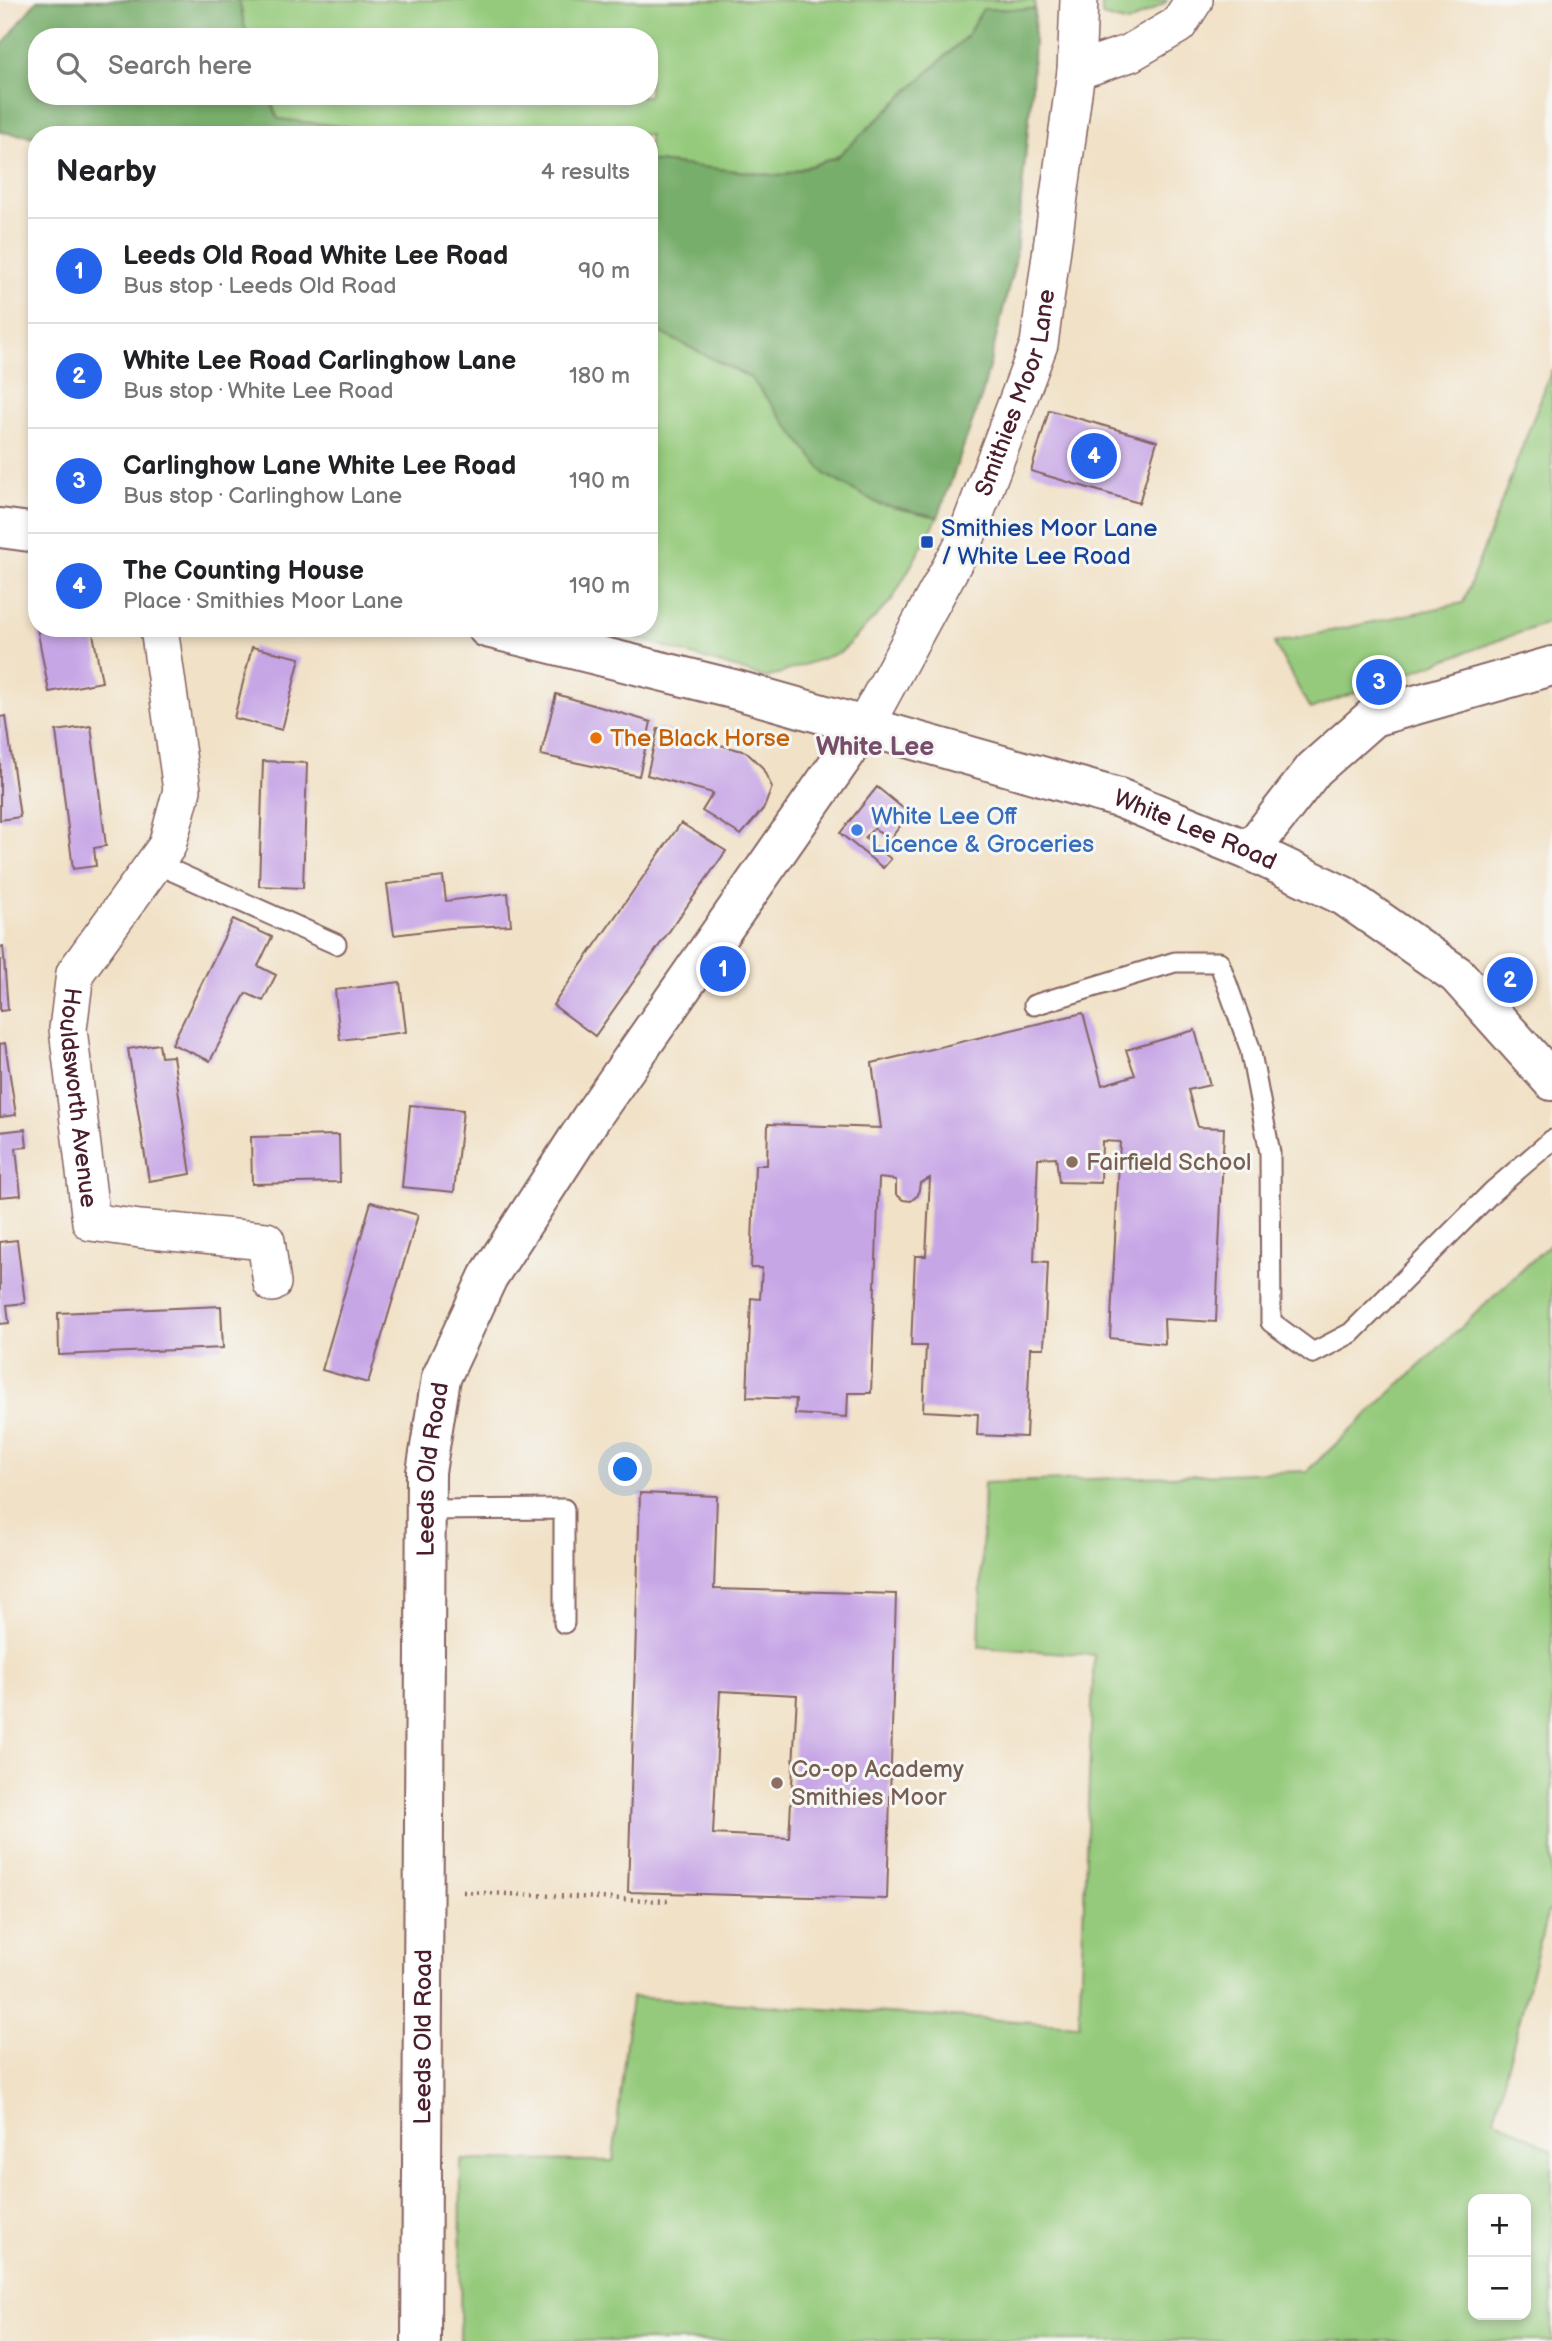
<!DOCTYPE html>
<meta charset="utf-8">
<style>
:root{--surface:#fff;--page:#f2f2f2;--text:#202124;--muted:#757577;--line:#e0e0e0;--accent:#2563eb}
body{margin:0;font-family:"Balsamiq Sans",sans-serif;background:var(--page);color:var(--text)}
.controls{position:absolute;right:21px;bottom:21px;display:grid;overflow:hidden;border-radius:14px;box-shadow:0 4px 10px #0003}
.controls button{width:63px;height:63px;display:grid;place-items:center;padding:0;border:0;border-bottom:2px solid var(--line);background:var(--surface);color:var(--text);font:35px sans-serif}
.you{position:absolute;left:626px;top:1470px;width:24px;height:24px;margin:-18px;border:5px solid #fff;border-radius:50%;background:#1a73e8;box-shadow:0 0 0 10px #1a73e833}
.badge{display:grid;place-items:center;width:46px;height:46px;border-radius:50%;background:var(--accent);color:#fff;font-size:23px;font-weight:700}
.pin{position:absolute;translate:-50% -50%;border:4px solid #fff;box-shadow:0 2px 7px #0006}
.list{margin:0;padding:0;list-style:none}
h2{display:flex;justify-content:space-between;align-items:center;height:91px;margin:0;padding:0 28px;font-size:30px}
h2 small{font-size:23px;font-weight:400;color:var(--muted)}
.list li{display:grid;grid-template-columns:46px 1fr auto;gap:21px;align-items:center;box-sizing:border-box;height:105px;padding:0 28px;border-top:2px solid var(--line)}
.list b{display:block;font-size:26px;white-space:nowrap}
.list p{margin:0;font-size:23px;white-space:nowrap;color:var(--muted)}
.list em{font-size:23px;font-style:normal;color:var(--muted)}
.icon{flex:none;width:38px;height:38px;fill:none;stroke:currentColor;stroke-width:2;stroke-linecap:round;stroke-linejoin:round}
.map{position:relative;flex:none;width:1552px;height:2341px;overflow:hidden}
.search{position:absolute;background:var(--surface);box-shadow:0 4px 10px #0003;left:28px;top:28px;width:630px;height:77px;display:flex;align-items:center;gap:18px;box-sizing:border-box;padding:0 24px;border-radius:28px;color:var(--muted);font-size:26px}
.panel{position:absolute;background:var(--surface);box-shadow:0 4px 10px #0003;left:28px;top:126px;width:630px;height:511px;border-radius:28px}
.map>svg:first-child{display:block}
</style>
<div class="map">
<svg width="1552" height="2341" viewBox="0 0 1552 2341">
<rect width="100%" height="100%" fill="#f6f6f2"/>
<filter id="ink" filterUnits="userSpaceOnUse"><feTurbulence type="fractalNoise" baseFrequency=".0143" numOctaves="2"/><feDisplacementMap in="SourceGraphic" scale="14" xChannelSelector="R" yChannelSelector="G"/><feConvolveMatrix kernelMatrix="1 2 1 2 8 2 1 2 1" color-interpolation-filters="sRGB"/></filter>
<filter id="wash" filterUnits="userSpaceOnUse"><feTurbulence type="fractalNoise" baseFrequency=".00686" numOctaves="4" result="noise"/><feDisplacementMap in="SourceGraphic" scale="28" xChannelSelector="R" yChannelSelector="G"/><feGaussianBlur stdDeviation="1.57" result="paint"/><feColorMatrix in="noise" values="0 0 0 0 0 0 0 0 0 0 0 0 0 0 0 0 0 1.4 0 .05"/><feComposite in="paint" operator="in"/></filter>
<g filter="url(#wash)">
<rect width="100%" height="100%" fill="#f1e1c6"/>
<path fill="#95ca7c" stroke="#707454" stroke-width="2" fill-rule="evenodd" d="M239,0H1035V9H983L966,37L837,157L780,176L649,161V135H418L278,119L269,96H649V37H247Z
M1102,0H1167L1165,3L1128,23L1102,16Z
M649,327L751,378L826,475L879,504L938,517L892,600L841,652L767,678L604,628H649Z
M1552,369V621L1310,709L1274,643L1463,603Z
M1552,1242V1912L1548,1911L1494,2118L1552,2150V2341H460L461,2160L613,2161L631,1997L1079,2025L1094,1655L979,1647L984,1483L1307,1471ZM1526,2199V2315H1473V2199Z"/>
<path fill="#78ae6c" stroke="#61664c" stroke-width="2" d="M37,0H239L247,37H37V96H269L278,119L418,135H37V137L0,132V48Z
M983,9H1035L1032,88L1015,262L982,395L938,517L879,504L826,475L751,378L649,327V161L780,176L837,157L966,37Z"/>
<g id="blocks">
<path fill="#c7a6e6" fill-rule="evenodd" d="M1049,410L1157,441L1139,503L1031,471Z
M37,628H92L102,682L49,692Z
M252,647L300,658L282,730L234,718Z
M556,694L651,722L639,776L541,755Z
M6,716L20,817L0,820V717Z
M91,726L106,846L94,848L96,866L73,869L56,731Z
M658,728L746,752L762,767L772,787L764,808L741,835L702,811L713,793L647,775Z
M263,761L307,763L303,888L259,886Z
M877,787L910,814L889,840L874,828L865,838L891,859L883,868L840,833Z
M681,823L726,851L595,1036L553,1005Z
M443,877L446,901L508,893L511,925L450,928L394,935L387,884Z
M233,919L272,937L258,966L276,975L263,1001L246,993L210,1061L172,1044Z
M3,946L8,1010L0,1011V947Z
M400,982L406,1032L340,1040L335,990Z
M1083,1013L1102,1085L1135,1075L1126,1050L1195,1030L1210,1085L1188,1090L1198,1127L1224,1128L1216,1322L1164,1319L1165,1344L1110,1338L1120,1142L1102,1141L1101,1183L1059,1182L1056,1157L1038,1158L1034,1261L1048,1262L1044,1348H1030L1026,1437L977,1435L978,1414L923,1411L926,1346H911L915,1256H926L930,1178L920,1183L918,1195L911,1201L903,1200L896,1194V1180L879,1178L871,1393H848L847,1417L795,1414L796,1399L747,1397L751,1298L760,1299L762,1268H751L755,1165H767L768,1124L881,1128L872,1063Z
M5,1043L16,1115L0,1117V1044Z
M159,1044L161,1057L173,1056L191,1174L149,1181L128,1049Z
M410,1105L463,1110L454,1192L402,1187Z
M25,1129L27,1147L16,1148L21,1195L0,1197V1132Z
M339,1135L340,1182L252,1184L251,1137Z
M371,1202L418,1215L368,1383L322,1370Z
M17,1240L25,1303L7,1305L9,1323L0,1324V1242Z
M221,1306L223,1348L59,1355L58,1313Z
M640,1493L717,1496L714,1589L896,1594L887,1899L628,1892ZM720,1691L797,1695L789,1838L713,1834Z"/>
</g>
</g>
<g filter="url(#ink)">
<use href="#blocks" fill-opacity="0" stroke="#846361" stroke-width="2"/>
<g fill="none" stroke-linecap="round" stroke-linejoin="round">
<defs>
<path id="lane" d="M155,863L336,944
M1034,1005L1175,962H1219L1250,1048L1270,1153L1271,1322L1313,1353L1351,1333L1493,1191L1552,1140
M426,1510L564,1509V1623"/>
<g id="street">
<path d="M1076,71L1130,53L1178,25L1194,0"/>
<path id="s1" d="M159,628L182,790L167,846L75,973L68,1029L91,1222L140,1229L266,1241L272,1283"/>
<path id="s2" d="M864,727L964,543L1039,344L1076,71L1079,0"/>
</g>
<g id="secondary">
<path d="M0,528L37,533"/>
<path id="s3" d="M487,628L737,690L1119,798L1250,851L1344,896L1457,975L1552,1081"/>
<path d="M1250,851L1314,769L1373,717L1552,666"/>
<path id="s4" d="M421,2341L426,1472L441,1378L488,1277L591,1118L864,727"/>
</g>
</defs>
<use href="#lane" stroke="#846361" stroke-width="23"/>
<use href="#street" stroke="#846361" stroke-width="40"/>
<use href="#secondary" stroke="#846361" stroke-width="42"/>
<path stroke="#846361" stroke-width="4.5" stroke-dasharray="2 5" stroke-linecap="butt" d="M463,1892L668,1901"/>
<use href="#lane" stroke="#fff" stroke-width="19"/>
<use href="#street" stroke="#fff" stroke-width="37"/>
<use href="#secondary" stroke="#fff" stroke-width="38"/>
</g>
</g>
<rect fill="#1a4fb4" stroke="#f6f6f2" stroke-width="2.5" x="920" y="535" width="14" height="14" rx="3.5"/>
<circle fill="#e8710a" stroke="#f6f6f2" stroke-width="2.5" cx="596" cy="738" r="7"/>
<circle fill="#3f7fe0" stroke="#f6f6f2" stroke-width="2.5" cx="857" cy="830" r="7"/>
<g fill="#8d6e63" stroke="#f6f6f2" stroke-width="2.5">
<circle cx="1072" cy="1162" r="7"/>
<circle cx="777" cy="1783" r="7"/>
</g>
<g text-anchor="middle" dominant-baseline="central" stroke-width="6" stroke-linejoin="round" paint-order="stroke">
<g font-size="24" fill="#4a1f2b" stroke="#f6f6f2">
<text stroke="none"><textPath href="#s2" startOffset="369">Smithies Moor Lane</textPath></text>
<text stroke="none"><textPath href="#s3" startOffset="737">White Lee Road</textPath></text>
<text stroke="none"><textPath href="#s1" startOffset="504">Houldsworth Avenue</textPath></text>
<text stroke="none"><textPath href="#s4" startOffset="872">Leeds Old Road</textPath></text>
<text stroke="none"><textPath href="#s4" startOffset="304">Leeds Old Road</textPath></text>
</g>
<g font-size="24" fill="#164399" stroke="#f6f6f2" text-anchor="start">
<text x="941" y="528">Smithies Moor Lane<tspan x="941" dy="28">/ White Lee Road</tspan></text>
</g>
<g font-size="24" fill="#c56008" stroke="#f6f6f2" text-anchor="start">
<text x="610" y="738">The Black Horse</text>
</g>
<g font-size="24" fill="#366cbe" stroke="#f6f6f2" text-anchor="start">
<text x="871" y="816">White Lee Off<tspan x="871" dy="28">Licence &amp; Groceries</tspan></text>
</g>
<g font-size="24" fill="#785e54" stroke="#f6f6f2" text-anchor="start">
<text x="1086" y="1162">Fairfield School</text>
<text x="791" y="1769">Co-op Academy<tspan x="791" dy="28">Smithies Moor</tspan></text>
</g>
<g font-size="26" font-weight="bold" fill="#764e6c" stroke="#f6f6f2">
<text x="875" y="747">White Lee</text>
</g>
</g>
</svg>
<div class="controls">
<button>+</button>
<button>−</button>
</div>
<div class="you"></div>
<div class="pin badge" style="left:723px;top:969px">1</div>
<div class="pin badge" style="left:1510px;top:980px">2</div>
<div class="pin badge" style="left:1379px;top:682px">3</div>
<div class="pin badge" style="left:1094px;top:456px">4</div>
<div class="search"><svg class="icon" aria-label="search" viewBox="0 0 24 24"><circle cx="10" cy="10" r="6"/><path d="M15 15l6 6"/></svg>Search here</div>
<section class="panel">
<h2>Nearby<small>4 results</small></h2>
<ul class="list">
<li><span class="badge">1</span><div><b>Leeds Old Road White Lee Road</b><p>Bus stop · Leeds Old Road</p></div><em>90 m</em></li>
<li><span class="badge">2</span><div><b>White Lee Road Carlinghow Lane</b><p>Bus stop · White Lee Road</p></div><em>180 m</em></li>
<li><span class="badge">3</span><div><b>Carlinghow Lane White Lee Road</b><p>Bus stop · Carlinghow Lane</p></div><em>190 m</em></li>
<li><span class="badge">4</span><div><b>The Counting House</b><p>Place · Smithies Moor Lane</p></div><em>190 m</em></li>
</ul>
</section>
</div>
